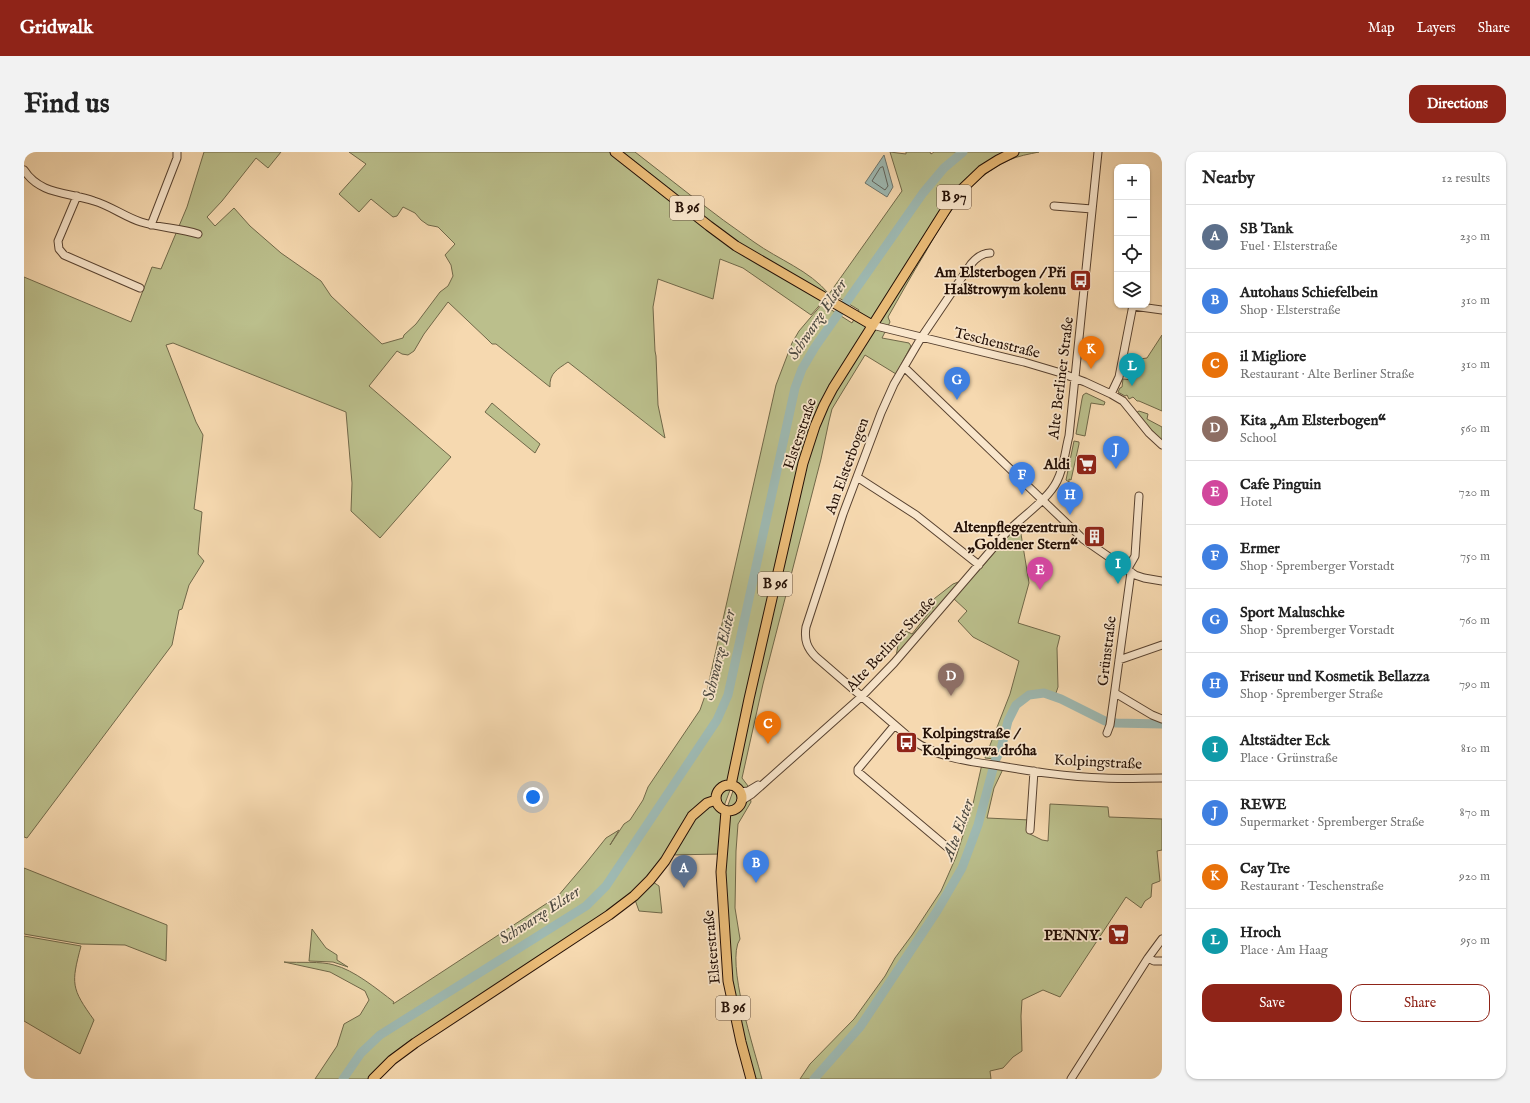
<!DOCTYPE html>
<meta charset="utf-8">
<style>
:root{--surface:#fff;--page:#f2f2f2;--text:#222;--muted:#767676;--line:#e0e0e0;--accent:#8f2418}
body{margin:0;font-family:"IM FELL English",serif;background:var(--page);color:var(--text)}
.controls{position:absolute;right:12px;top:12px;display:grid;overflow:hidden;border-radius:8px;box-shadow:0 1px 3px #0004}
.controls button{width:36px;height:36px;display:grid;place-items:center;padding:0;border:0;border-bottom:1px solid var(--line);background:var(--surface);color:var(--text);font:20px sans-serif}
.you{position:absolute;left:509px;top:645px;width:14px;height:14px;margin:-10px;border:3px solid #fff;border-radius:50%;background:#1a73e8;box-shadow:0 0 0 6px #1a73e833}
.badge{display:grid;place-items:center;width:26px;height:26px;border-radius:50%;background:var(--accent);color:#fff;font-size:13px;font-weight:700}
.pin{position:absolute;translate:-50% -33px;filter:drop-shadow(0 1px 2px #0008)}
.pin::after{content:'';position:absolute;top:21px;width:14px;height:12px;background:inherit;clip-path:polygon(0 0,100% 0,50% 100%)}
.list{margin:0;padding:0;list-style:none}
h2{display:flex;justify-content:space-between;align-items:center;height:52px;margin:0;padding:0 16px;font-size:17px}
h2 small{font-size:13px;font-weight:400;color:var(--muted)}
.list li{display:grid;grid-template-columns:26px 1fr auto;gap:12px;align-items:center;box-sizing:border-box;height:64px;padding:0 16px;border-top:1px solid var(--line)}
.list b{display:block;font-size:15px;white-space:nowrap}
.list p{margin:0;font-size:13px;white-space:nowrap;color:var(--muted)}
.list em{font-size:13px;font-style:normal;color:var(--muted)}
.actions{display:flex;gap:8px;padding:12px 16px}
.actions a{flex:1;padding:9px 0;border:1px solid var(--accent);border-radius:12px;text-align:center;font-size:14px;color:var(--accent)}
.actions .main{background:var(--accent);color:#fff}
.icon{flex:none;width:22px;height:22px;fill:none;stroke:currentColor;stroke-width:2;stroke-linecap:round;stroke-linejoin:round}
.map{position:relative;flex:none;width:1138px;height:927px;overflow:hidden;border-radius:12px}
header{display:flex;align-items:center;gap:24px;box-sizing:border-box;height:56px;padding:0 20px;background:var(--accent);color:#fff}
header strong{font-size:19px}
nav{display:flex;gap:22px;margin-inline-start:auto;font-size:14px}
.intro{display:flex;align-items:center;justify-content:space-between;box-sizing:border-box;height:96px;padding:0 24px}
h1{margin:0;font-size:28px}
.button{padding:10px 18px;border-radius:12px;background:var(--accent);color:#fff;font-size:14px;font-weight:700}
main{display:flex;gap:24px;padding:0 24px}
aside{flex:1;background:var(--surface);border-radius:12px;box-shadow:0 1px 3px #0004}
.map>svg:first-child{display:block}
</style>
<header>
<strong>Gridwalk</strong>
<nav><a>Map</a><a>Layers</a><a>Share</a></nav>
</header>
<div class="intro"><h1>Find us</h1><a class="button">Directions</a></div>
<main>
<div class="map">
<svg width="1138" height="927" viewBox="0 0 1138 927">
<rect width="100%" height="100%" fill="#f6d9b0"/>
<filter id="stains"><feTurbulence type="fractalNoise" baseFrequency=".005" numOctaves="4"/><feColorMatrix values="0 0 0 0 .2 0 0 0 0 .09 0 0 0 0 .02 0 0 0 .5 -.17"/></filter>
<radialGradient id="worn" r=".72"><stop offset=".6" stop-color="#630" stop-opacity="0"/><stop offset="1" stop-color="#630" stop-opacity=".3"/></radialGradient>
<path fill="#bbbf8c" stroke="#706849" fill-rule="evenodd" d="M180,0H257L244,16L232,6L198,49L183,65L191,74L210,56L226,74L257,101L297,129L307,144L358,192L379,186L380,183L392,172L416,140L424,134L429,124L427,113L421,103L431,92L414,75L404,73L397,68L391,61L379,55L373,64L369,65L347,47L335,60L315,42L342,12L325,0H589L669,61L801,147L787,163L719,116L696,107L689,147L634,127L629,155L631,199L632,204L634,253L641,286L544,210C534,217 525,221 526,235L472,192H468L463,187L424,150L400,182L390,199L384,203L378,202L373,199L345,234L427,305L356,386L327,359L328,331L322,260L149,191L142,193L172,270L179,283L170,357L178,360L174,402L180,409L165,433L158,457L155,458L148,493L3,686L0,685V125L107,170L128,115L137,117L163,55Z
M592,0H611C650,30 689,62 730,90C755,108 785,118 805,142L878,39L866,0L882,2V0H906L907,2L910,0H1015C1005,2 994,4 985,8C945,26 922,64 901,101C888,122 876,144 864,165L866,170L858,186L885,191L887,194L872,222L841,203L814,247L808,257L805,269L797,307L739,532L718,626L724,634L727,650L714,672L712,699L711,756L716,787C701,809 731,900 738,927H728L710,857L698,702L645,703L674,657L626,728L635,734L638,761L615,759L610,745L391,891L349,927H291L313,894L320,872L336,863L345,848L341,839L306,820L260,810C275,811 297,809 310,813C330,818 353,837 370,850L369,852L534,744L562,711L582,686L595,678L586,693L600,672L606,668L619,648L624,635L676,558L683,538L752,233L768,191L775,179L798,152L828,171L835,158L810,143L806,149L738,109ZM702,633C719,631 724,655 708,659C692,662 687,639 702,633Z
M1138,183V259L1115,249H1113L1109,245L1105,247L1103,243L1101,244L1094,240L1096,236L1098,235L1099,227L1108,228L1111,214L1116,207L1123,206Z
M1062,241L1081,250L1080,253L1067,251L1061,284L1052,282L1058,247L1059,243Z
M468,251L516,292L511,301L461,260Z
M1115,259L1124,262L1123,267L1138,275V293L1110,262Z
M1050,289L1055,290V292L1047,328L1045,327V330L1042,328Z
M994,373L997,382L1005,431L994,471L1036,484L1033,496L1034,535L1032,541C1026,544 1015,540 1005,543C984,551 986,571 980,587C977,594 974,601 971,607L961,606L986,542L995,509L949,485L934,469L943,459L929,446L958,415Z
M937,429L871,510L874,493L882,479L888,482L910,454L906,450L929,432Z
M958,612L980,615L970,636L963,666L1006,668V682L1018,688L1024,689L1026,652L1084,655L1085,665L1138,667V698L1133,699L1136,729L1128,732L1127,745L1121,749L1117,756L1102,745L1036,845L1019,838L998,848L997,864L998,899L989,905L979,916L966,919L967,927H776L786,912L830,867L861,824L871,806L888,783L917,739L932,705L949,652Z
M702,638H706L700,654L697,652L696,644Z
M709,639C714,643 715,649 710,654L703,656Z
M0,716L143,773L142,809L101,793L57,792L0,782Z
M288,777L302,796L313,803V808L324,815L309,810L285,809Z
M0,784L57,794C47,832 47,836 70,868L56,902L0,869Z"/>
<path fill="#9eb9b2" stroke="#6d756d" d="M860,3L869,35L863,45L841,31Z"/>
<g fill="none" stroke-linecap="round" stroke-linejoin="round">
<path stroke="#61645c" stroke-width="1" d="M859,15L864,34L861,38L848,29L856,16Z"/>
<path stroke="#9eb9b2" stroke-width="9" d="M319,927L337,901L356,883L562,754L582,734L693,568L704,543L771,236L778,217L791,195L899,41L920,16L939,0
M790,927L836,875L913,759L938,716L954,673L971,609L977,597L984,569L992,553L1005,543L1020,541L1037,547L1081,569L1092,571L1138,572"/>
<defs>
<path id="minor" d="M0,18C16,43 44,40 70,49C87,54 101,65 117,70C136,76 155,76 174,82
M53,44L34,89L35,97L40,103L116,136
M1030,54L1068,57
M127,73L153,6V0
M966,101C958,101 952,106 947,112L897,186L870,232L857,261L819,362L782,475C780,488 783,496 792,505L887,587C912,605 941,609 970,613C1006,619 1043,625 1080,626C1099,627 1119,626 1138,626
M1109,154L1138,158
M848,173L1000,210L1037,221L1061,230L1087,242L1099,249L1125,281L1138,293
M880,215L1059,387L1111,423L1120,426L1138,429
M1087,242L1095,225L1109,153
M833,325L892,363L955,413
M1103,418L1111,404L1115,344
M1095,508L1138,493
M1091,541L1128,563L1138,567
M870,574L834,617V620L923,695
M1083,581L1086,573L1089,552L1107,420
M716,640L724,639L734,633
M717,649L728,642L746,626L838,544L870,511L981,382C996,366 1024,348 1033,329C1040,316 1041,299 1045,284L1074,0
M1006,678L1010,619
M1124,806L1130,809H1138
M1047,927L1124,806L1138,787"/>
<path id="major" d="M591,0L685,74L712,94L848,173
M707,633L725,547L779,311L791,274L800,253L809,236L924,54L936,39L958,18L974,8L990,0
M692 646a13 13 0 1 1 26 0a13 13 0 1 1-26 0Z
M702,659L697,720L704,829L717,890L727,927
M349,927L368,908L391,891L585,763L610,744L626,728L641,709L668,664L683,651L692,648"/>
</defs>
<use href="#minor" stroke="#584230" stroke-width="9"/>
<use href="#major" stroke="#241006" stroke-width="11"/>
<use href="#minor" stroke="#f9e6cc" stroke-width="7"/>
<use href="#major" stroke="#ebbc78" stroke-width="9"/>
</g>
<defs>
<symbol id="bus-square" viewBox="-11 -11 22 22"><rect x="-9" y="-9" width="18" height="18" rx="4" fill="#8f2418" stroke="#f9e6cc"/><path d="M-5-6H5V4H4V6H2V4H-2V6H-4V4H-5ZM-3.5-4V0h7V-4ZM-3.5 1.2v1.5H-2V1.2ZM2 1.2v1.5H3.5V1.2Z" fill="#fff"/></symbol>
<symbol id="supermarket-square" viewBox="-11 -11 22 22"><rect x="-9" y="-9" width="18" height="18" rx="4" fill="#8f2418" stroke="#f9e6cc"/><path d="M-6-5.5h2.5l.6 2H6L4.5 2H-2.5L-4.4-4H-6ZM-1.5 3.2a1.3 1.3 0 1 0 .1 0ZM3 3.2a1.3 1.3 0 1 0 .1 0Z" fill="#fff"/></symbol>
<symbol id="building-square" viewBox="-11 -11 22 22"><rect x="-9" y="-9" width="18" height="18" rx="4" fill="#8f2418" stroke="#f9e6cc"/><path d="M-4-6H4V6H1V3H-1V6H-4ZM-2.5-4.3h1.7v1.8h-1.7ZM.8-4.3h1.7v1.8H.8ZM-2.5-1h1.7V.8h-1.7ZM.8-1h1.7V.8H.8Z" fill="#fff"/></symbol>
</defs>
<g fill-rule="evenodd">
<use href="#bus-square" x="1044" y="116" width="25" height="25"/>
<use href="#supermarket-square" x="1050" y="300" width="25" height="25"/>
<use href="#building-square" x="1058" y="372" width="25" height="25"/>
<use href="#bus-square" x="870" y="578" width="25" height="25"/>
<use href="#supermarket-square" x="1082" y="770" width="25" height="25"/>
</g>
<g text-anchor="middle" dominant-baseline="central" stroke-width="3.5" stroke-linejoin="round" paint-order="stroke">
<g fill="#f9e6cc" stroke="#645041" stroke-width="1">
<rect x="913" y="33" width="34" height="24" rx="3"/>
<rect x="646" y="44" width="34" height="24" rx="3"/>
<rect x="734" y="420" width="34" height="24" rx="3"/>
<rect x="692" y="844" width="34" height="24" rx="3"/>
</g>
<g font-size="14" font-weight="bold" fill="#241006">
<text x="930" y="45">B 97</text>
<text x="663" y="56">B 96</text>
<text x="751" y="432">B 96</text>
<text x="709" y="856">B 96</text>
</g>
<g font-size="15" font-weight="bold" fill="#241006" stroke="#f9e6cc" text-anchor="end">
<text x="1042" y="120">Am Elsterbogen / Při<tspan x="1042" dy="17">Halštrowym kolenu</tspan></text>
<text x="1046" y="312">Aldi</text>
<text x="1054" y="375">Altenpflegezentrum<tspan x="1054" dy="17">„Goldener Stern“</tspan></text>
<text x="898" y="581" text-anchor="start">Kolpingstraße /<tspan x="898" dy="17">Kolpingowa dróha</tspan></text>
<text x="1078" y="783">PENNY.</text>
</g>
<g font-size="15" fill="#241006" stroke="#f9e6cc">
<text transform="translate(973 191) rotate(14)">Teschenstraße</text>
<text transform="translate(1037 226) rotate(-83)">Alte Berliner Straße</text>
<text transform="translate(776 282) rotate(-71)">Elsterstraße</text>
<text transform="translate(823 314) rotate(-70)">Am Elsterbogen</text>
<text transform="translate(867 492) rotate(-47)">Alte Berliner Straße</text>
<text transform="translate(1083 499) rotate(-83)">Grünstraße</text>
<text transform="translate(1074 610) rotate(3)">Kolpingstraße</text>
<text transform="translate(688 795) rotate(-95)">Elsterstraße</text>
</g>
<g font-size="16" font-style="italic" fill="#4f4b42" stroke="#f9e6cc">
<text transform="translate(794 168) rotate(-56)">Schwarze Elster</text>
<text transform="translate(696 503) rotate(-76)">Schwarze Elster</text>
<text transform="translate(935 678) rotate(-70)">Alte Elster</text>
<text transform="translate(516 764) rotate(-33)">Schwarze Elster</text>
</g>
</g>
<rect width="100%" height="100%" filter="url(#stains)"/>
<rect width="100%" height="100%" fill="url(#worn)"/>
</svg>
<div class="controls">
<button>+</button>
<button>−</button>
<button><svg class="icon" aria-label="locate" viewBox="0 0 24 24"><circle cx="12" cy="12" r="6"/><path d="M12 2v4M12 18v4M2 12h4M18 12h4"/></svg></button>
<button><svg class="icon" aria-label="layers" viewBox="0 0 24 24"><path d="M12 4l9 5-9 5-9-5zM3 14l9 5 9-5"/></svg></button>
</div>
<div class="you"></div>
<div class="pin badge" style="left:660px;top:736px;background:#5c6f8a">A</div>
<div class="pin badge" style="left:732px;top:731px;background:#3f7fe0">B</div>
<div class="pin badge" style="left:744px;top:592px;background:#e8710a">C</div>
<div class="pin badge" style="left:927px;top:544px;background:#8d6e63">D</div>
<div class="pin badge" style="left:1016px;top:438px;background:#d1479c">E</div>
<div class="pin badge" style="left:998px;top:343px;background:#3f7fe0">F</div>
<div class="pin badge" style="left:933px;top:248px;background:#3f7fe0">G</div>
<div class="pin badge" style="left:1046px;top:363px;background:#3f7fe0">H</div>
<div class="pin badge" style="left:1094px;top:432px;background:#0f9aa8">I</div>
<div class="pin badge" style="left:1092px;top:317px;background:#3f7fe0">J</div>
<div class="pin badge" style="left:1067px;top:217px;background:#e8710a">K</div>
<div class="pin badge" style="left:1108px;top:234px;background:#0f9aa8">L</div>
</div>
<aside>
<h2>Nearby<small>12 results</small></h2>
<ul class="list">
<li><span class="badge" style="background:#5c6f8a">A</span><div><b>SB Tank</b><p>Fuel · Elsterstraße</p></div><em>230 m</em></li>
<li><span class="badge" style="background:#3f7fe0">B</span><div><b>Autohaus Schiefelbein</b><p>Shop · Elsterstraße</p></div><em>310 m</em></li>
<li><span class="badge" style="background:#e8710a">C</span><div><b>il Migliore</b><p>Restaurant · Alte Berliner Straße</p></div><em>310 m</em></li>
<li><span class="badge" style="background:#8d6e63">D</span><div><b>Kita „Am Elsterbogen“</b><p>School</p></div><em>560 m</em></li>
<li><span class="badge" style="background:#d1479c">E</span><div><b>Cafe Pinguin</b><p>Hotel</p></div><em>720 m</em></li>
<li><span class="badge" style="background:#3f7fe0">F</span><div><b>Ermer</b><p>Shop · Spremberger Vorstadt</p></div><em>750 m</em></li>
<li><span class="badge" style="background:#3f7fe0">G</span><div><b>Sport Maluschke</b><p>Shop · Spremberger Vorstadt</p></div><em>760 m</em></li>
<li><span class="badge" style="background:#3f7fe0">H</span><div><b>Friseur und Kosmetik Bellazza</b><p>Shop · Spremberger Straße</p></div><em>790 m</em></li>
<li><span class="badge" style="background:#0f9aa8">I</span><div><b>Altstädter Eck</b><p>Place · Grünstraße</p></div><em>810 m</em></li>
<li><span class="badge" style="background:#3f7fe0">J</span><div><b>REWE</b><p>Supermarket · Spremberger Straße</p></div><em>870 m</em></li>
<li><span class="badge" style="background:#e8710a">K</span><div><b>Cay Tre</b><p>Restaurant · Teschenstraße</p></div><em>920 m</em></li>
<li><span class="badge" style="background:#0f9aa8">L</span><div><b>Hroch</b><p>Place · Am Haag</p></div><em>950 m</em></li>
</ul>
<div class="actions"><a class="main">Save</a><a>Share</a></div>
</aside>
</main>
